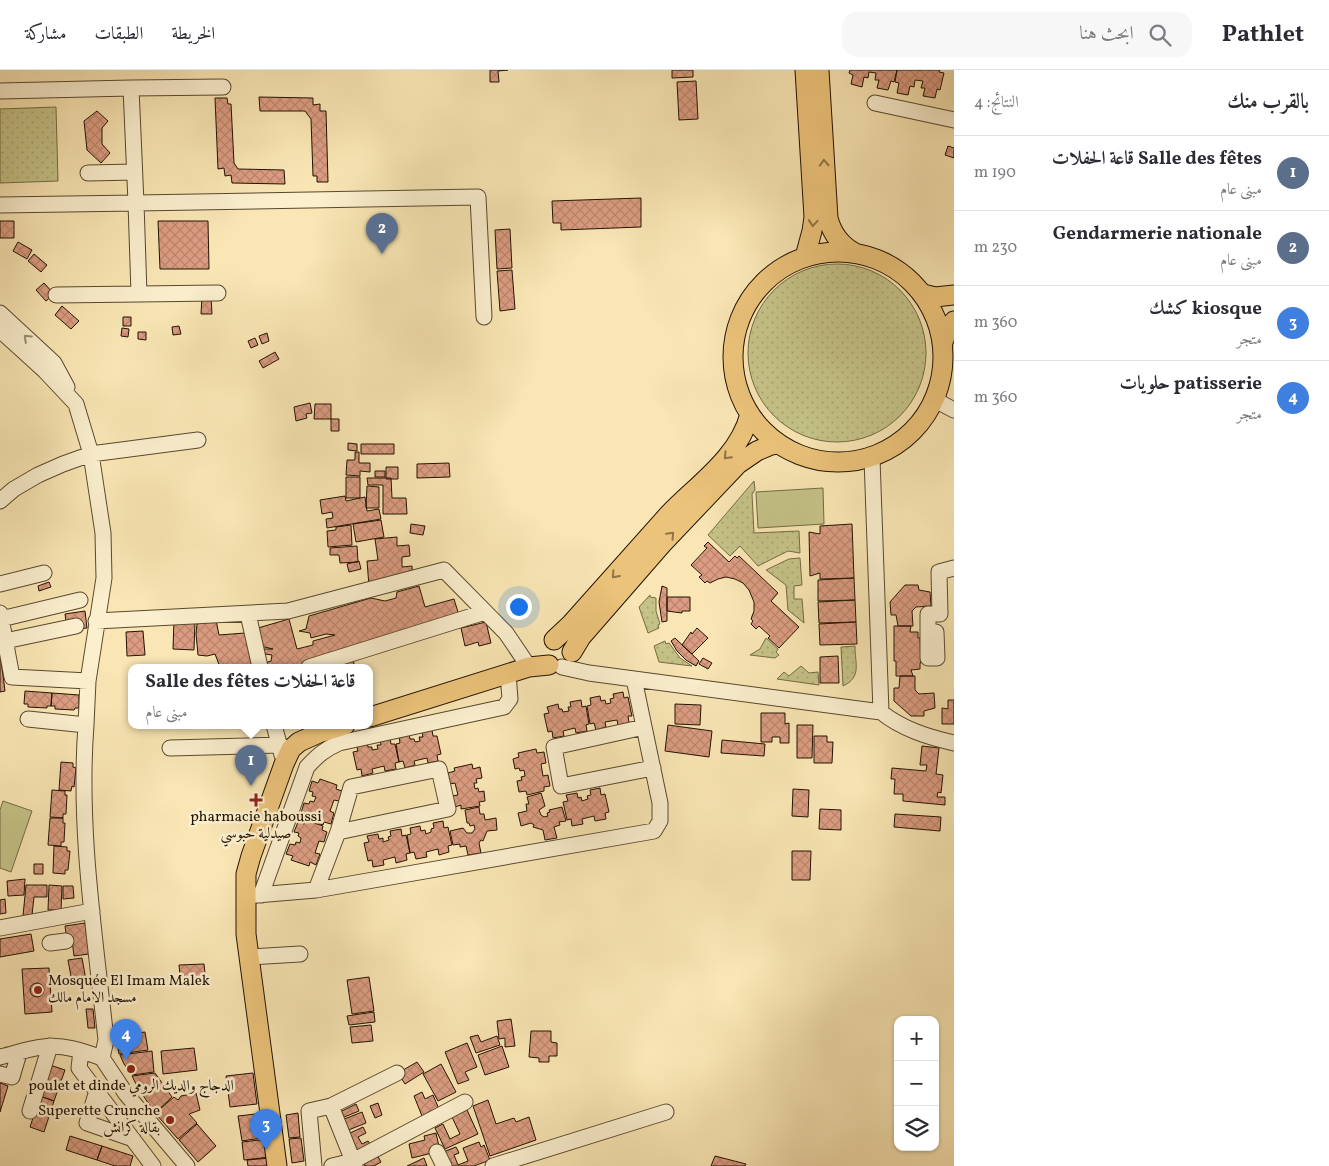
<!DOCTYPE html>
<html lang="ar">
<meta charset="utf-8">
<style>
:root{--surface:#fff;--page:#f7f7f7;--text:#2b2b33;--muted:#7c7c81;--line:#e1e1e2;--accent:#8f2418}
body{margin:0;font-family:Vollkorn,Amiri,serif;background:var(--page);color:var(--text);direction:rtl}
.controls{position:absolute;right:15px;bottom:15px;display:grid;overflow:hidden;border-radius:10px;box-shadow:0 1px 4px #0004}
.controls button{width:45px;height:45px;display:grid;place-items:center;padding:0;border:0;border-bottom:1px solid var(--line);background:var(--surface);color:var(--text);font:25px sans-serif}
.you{position:absolute;left:518px;top:536px;width:18px;height:18px;margin:-12px;border:4px solid #fff;border-radius:50%;background:#1a73e8;box-shadow:0 0 0 8px #1a73e833}
.badge{display:grid;place-items:center;width:32px;height:32px;border-radius:50%;background:var(--accent);color:#fff;font-size:16px;font-weight:700}
.pin{position:absolute;translate:-50% -41px;filter:drop-shadow(0 1px 2px #0008)}
.pin::after{content:'';position:absolute;top:26px;width:18px;height:15px;background:inherit;clip-path:polygon(0 0,100% 0,50% 100%)}
.popup{position:absolute;left:128px;top:594px;width:245px;height:65px;box-sizing:border-box;display:grid;place-content:center;border-radius:10px;background:var(--surface);filter:drop-shadow(0 1px 4px #0005);font-size:16px;white-space:nowrap;color:var(--muted)}
.popup b{font-size:19px;color:var(--text)}
.popup::after{content:'';position:absolute;left:50%;top:100%;margin-left:-10px;border:10px solid transparent;border-top-color:var(--surface)}
.list{margin:0;padding:0;list-style:none}
h2{display:flex;justify-content:space-between;align-items:center;height:65px;margin:0;padding:0 20px;font-size:21px}
h2 small{font-size:16px;font-weight:400;color:var(--muted)}
.list li{display:grid;grid-template-columns:32px 1fr auto;gap:15px;align-items:center;box-sizing:border-box;height:75px;padding:0 20px;border-top:1px solid var(--line)}
.list b{display:block;font-size:19px;white-space:nowrap}
.list p{margin:0;font-size:16px;white-space:nowrap;color:var(--muted)}
.list em{font-size:16px;font-style:normal;color:var(--muted)}
.icon{flex:none;width:28px;height:28px;fill:none;stroke:currentColor;stroke-width:2;stroke-linecap:round;stroke-linejoin:round}
.map{position:relative;flex:none;width:954px;height:1096px;overflow:hidden;direction:ltr}
header{display:flex;align-items:center;gap:30px;box-sizing:border-box;height:70px;padding:0 25px;background:var(--surface);border-bottom:1px solid var(--line)}
header strong{font-size:24px}
nav{display:flex;gap:28px;margin-inline-start:auto;font-size:18px}
.search{width:350px;height:45px;background:var(--page);display:flex;align-items:center;gap:12px;box-sizing:border-box;padding:0 18px;border-radius:15px;color:var(--muted);font-size:19px}
main{display:flex}
aside{flex:1;background:var(--surface)}
.map>svg:first-child{display:block}
</style>
<header>
<strong>Pathlet</strong>
<div class="search"><svg class="icon" aria-label="search" viewBox="0 0 24 24"><circle cx="10" cy="10" r="6"/><path d="M15 15l6 6"/></svg>ابحث هنا</div>
<nav><a>الخريطة</a><a>الطبقات</a><a>مشاركة</a></nav>
</header>
<main>
<aside>
<h2>بالقرب منك<small>النتائج: 4</small></h2>
<ul class="list">
<li><span class="badge" style="background:#5c6f8a">1</span><div><b>Salle des fêtes قاعة الحفلات</b><p>مبنى عام</p></div><em>190 m</em></li>
<li><span class="badge" style="background:#5c6f8a">2</span><div><b>Gendarmerie nationale</b><p>مبنى عام</p></div><em>230 m</em></li>
<li><span class="badge" style="background:#3f7fe0">3</span><div><b>kiosque كشك</b><p>متجر</p></div><em>360 m</em></li>
<li><span class="badge" style="background:#3f7fe0">4</span><div><b>patisserie حلويات</b><p>متجر</p></div><em>360 m</em></li>
</ul>
</aside>
<div class="map">
<svg width="954" height="1096" viewBox="0 0 954 1096">
<defs>
<pattern id="grass-dots" width="8" height="8" patternUnits="userSpaceOnUse" patternTransform="scale(1.25)"><rect width="8" height="8" fill="#c5c388"/><path d="M2 2h.1M6 6h.1" fill="none" stroke="#a9a774" stroke-width="1.8" stroke-linecap="round"/></pattern>
<pattern id="building-cross-hatch" width="8" height="8" patternUnits="userSpaceOnUse" patternTransform="scale(1.25)"><rect width="8" height="8" fill="#dc9d82"/><path d="M0 0l8 8M0 8l8-8" fill="none" stroke="#bc866e"/></pattern>
</defs>
<rect width="100%" height="100%" fill="#f9e6b4"/>
<filter id="stains"><feTurbulence type="fractalNoise" baseFrequency=".004" numOctaves="4"/><feColorMatrix values="0 0 0 0 .2 0 0 0 0 .09 0 0 0 0 .02 0 0 0 .5 -.17"/></filter>
<radialGradient id="worn" r=".72"><stop offset=".6" stop-color="#630" stop-opacity="0"/><stop offset="1" stop-color="#630" stop-opacity=".3"/></radialGradient>
<path fill="url(#grass-dots)" stroke="#746b44" d="M56,37L58,111L0,113V39Z
M748 283a89 89 0 1 1 178 0a89 89 0 1 1-178 0Z
M754,411L755,420L752,424L754,463L799,461L800,483L788,481L758,496L740,476L730,486L708,465Z
M800,488L802,515L794,516V529H802L804,553L788,540L786,515L766,500L789,489Z
M650,525V527L656,528V541L660,554L658,555L659,558L648,563L639,537Z
M766,568L778,579L776,582L779,585L775,588L750,585L760,579Z
M665,571L666,574L669,573L680,588L692,596L659,592L654,576Z
M855,576C855,594 862,607 843,616L841,577Z
M801,596L809,603L818,602L819,615L777,609L784,602L789,606Z"/>
<path fill="#c5c388" stroke="#746b44" d="M823,418L824,454L758,458L756,422Z
M3,731L32,741L11,802L0,798V740Z"/>
<path fill="url(#building-cross-hatch)" stroke="#221301" d="M490,0H508L498,1L499,12H490Z
M672,0H693V7L672,8Z
M850,0H897L894,12L891,11L888,20L877,18L879,10H875L876,3L869,2L868,8L864,7L862,17L851,14L853,5L849,3Z
M897,0H940L939,2L944,3L940,20L937,19L935,28L923,26L925,18H921L923,11L915,10L914,17L910,16L908,25L897,23L899,13L895,12Z
M696,11L698,49L679,50L677,12Z
M259,27L313,28V35L320,34V41H326L328,112H317V106H313L311,49L305,41H260Z
M215,28H227L228,34H231L234,93L238,99L284,100L285,114L232,113L231,105L225,106L224,98L218,99Z
M97,41L108,51L102,58V74L110,83L101,93L87,80L84,51Z
M948,76L954,78V88L945,85Z
M641,128V157L561,160V153H553L552,131Z
M0,151H14V168H0Z
M158,151H208L209,199H160Z
M510,159L512,198L497,199L495,160Z
M18,172L32,180L27,189L13,181Z
M34,184L47,195L41,202L28,191Z
M512,200L515,239L500,241L497,201Z
M44,213L54,224L46,231L36,220Z
M202,226H211L212,244H201Z
M62,236L79,251L71,259L55,245Z
M123,247H131V256H123Z
M179,256L181,264L173,265L172,257Z
M122,258L129,259L128,267L121,266Z
M138,262H146V270L138,269Z
M267,263L269,271L262,274L259,266Z
M255,268L258,275L251,278L248,271Z
M275,282L279,289L263,298L259,291Z
M310,333L312,343L306,344L307,348L296,351L294,337Z
M315,334H331V349H314Z
M331,349H339V361H331Z
M348,373L357,374V381L348,380Z
M361,374H394V384H361Z
M355,382H359V393H370V402L360,401V406L346,405L347,390H355Z
M449,393L450,407L417,408V394Z
M386,397H398V409H386Z
M375,401H385V407H375Z
M346,407H360V428H346Z
M367,408H391L392,428H406L407,444H383V415H368Z
M367,416L379,417V438H366Z
M345,426L346,431L365,427L367,441L379,439L381,449L327,458L326,449L333,448L332,442L322,444L320,430Z
M381,450L384,467L356,472L353,454Z
M411,454L425,456L423,465L410,463Z
M852,454L854,508L820,509V503L810,506L809,462L820,464V456Z
M351,455L352,475L328,477L327,461L336,460V457Z
M397,467V476L409,475L410,486L402,487V497L412,496L413,511L369,516L367,491L378,490L375,469Z
M708,472L729,492L735,486L737,488L739,486L778,523L771,531L799,557L779,578L768,568L770,566L759,556L756,559L751,554L753,551L751,549L754,541V532L749,520L743,513L735,509L726,507L718,509L710,513L707,511L705,513L699,507L702,505L691,495L707,478L704,476Z
M357,476L358,492L340,493L339,485H330V478Z
M359,491L361,499L349,502L347,494Z
M854,508L855,530L818,531V510Z
M49,512L51,517L39,521L38,516Z
M905,515H918L919,520L930,522L931,536L916,537L912,541L913,556H898L896,545H891L890,532Z
M419,516L425,537L454,529L461,552L297,597H266L265,593L271,591L272,585L265,584L264,579H273L260,576L258,558L289,549L297,579L313,575V571L335,565L326,564L311,568L310,563L299,561L306,559L309,546L371,528L385,531L396,528L397,522Z
M662,516L667,518V551L662,552L659,532Z
M667,527H690V541H682V543L667,541Z
M855,530L856,552L819,553L818,532Z
M85,541L87,558L68,560L67,559L65,544Z
M174,550L195,551L194,580L173,579Z
M216,550L219,565L245,563L252,597H220L215,584L207,586L198,585L196,564L197,554Z
M486,552L491,573L479,576L478,572L465,576L461,558Z
M856,552L857,574L820,575L819,554Z
M894,556H911L910,562H918V568H920L921,593H920V599L911,600L913,606H896V591H894Z
M697,558L708,568L692,584L682,575L691,562L692,564Z
M143,561L145,585L127,586L126,562Z
M675,568L699,591L696,596L686,590L677,581L671,571Z
M0,582L5,621L0,622Z
M838,586L839,613H820V587Z
M352,587L355,597H338L336,592Z
M703,588L712,593L708,599L699,594Z
M900,606H915V620L919,624L934,623L935,638L924,641V646H911L894,631V618H899Z
M25,621L52,623L51,636H47V638L28,637V634H24Z
M623,622L624,628L628,627L632,646H628L629,653L618,655L617,650L605,652L606,657L596,660L594,653L590,654L587,636L591,635L590,628L600,626L601,631L605,630L606,634L611,633L610,629L614,628L613,624Z
M52,623L79,625V638H75L74,640L55,639V636H51Z
M581,630L582,637L586,636L589,654L586,655L587,661L576,663L575,658L563,661L564,666L553,668L552,661L548,662L544,644L549,643L547,637L558,634L559,639H562L563,642L569,641L568,637H571L570,632Z
M948,630H954V654H942V638L948,639Z
M675,634L701,635L700,655L675,654Z
M761,643H785V654L789,653V673H780V667H772V672H761Z
M668,655L712,661L709,687L665,681Z
M797,655H813L812,688H797Z
M432,660L433,666H437L441,684L437,685L438,691L428,693L427,688L414,691L415,695L405,698L403,691L399,692L396,674L400,673L399,666L409,664L410,669H414L415,672L420,671L419,667H423L422,662Z
M814,666H827V672H833L832,693H814Z
M390,668L391,674H395L399,692L395,693L396,699L385,701L384,696L372,699L373,703L362,706L361,699L357,700L353,682L358,681L356,674L367,672L368,677H372V680L378,679L377,675H381L380,670Z
M722,670L765,674L764,686L721,683Z
M922,676L939,678L936,704L943,705L941,723L938,722L937,727H945V735L903,731V724H894L895,709H891L892,698L926,701L927,695H920Z
M536,679L537,683L544,682L546,693L541,694L543,706L548,705L550,716L544,717V721L527,725L526,721L519,722L517,711L522,710L521,707L525,706L524,700L520,701L519,698L515,699L513,689L519,687L518,683Z
M61,692L73,693V697L76,698L74,717L72,716L71,721L59,720Z
M472,694L473,699L480,697L482,708L476,709L477,713H474L475,719L478,718L479,722L484,721L485,731L479,732L480,736L461,739V735L455,737L452,726L458,725L455,713L450,714L448,703L455,701L454,698Z
M320,709L337,715L336,719L342,721L339,731L334,730L330,741L334,743L331,754L324,752L323,755L306,749L307,745L301,743L304,733L309,734L310,731L314,732L316,727L312,726L313,722L309,721L312,711L318,713Z
M600,718L601,725L605,724L609,742L605,743L606,749L595,751L594,746L582,749L583,754L572,756L571,749L567,750L563,732L568,731L566,725L577,723L578,728L581,727L582,731L588,729L587,726L591,725L590,720Z
M793,719L809,720L808,747L792,746Z
M52,720L65,721V725H67L66,744H63V748L50,747Z
M541,723L545,736L539,740L541,745L544,747L548,746L547,743L550,742L549,740L562,737L566,751L559,752L560,755L554,757L557,768L545,770L543,760L533,757L534,755L531,753L521,756L518,743L527,741L526,734H529L527,727Z
M479,737L480,744H484L485,750L496,748L497,760L487,761L483,771L481,770L479,773L481,783L468,785L466,776L460,777V774L453,775L450,761L463,758L467,763H472L475,759L474,755L470,756L469,753H467L465,740Z
M820,739L841,740V760L819,759Z
M895,744L941,747L940,761L894,757Z
M50,748H63V753H65L64,772H61V776L48,775Z
M305,750L323,756L322,760L327,762L324,772L319,771L315,783L320,784L316,795L310,792L309,796L291,790L293,786L286,784L290,774L295,775L296,772L300,773L301,768L298,766L299,763L294,762L298,752L304,754Z
M443,751L444,758L448,757L452,775L448,776L449,782L439,785L438,779L426,782L427,787L416,789L414,782L410,783L407,765L411,764L410,758L420,756L421,761L425,760L426,764L431,762V759L434,758L433,753Z
M401,759L402,766L406,765L410,783L406,784L407,790L396,793L395,787L383,790L384,795L373,797L372,790L368,791L364,773L369,772L367,766L378,764L379,769L383,768V772L389,770L388,767L391,766L390,761Z
M54,776L67,777V781H70L68,800H65V804L53,803Z
M792,781H811L810,810H792Z
M34,794H43V804H34Z
M25,809L24,825L8,826L7,811Z
M26,815H47V827H34L32,845L23,846Z
M49,815L62,816L61,840H48Z
M63,816H73L74,828L63,829Z
M5,829L6,843L0,844V830Z
M85,853L89,884L74,886L72,870H67L65,856Z
M31,864L34,881L0,887V869Z
M82,888L86,910L72,912L68,890Z
M204,894L206,913L181,915L179,895Z
M49,898L52,942L25,944L22,899Z
M369,907L374,941L352,944L347,910Z
M30 920a7 7 0 1 1 14 0a7 7 0 1 1-14 0Z
M86,939H93L95,958H88Z
M374,942L375,952L349,955L347,946Z
M511,949L515,976L505,977V968L499,969L497,951Z
M371,955L373,971L352,973L350,957Z
M531,961H551V972L557,973V986H549V992H539V988L529,987Z
M145,962L148,980L119,984L116,966Z
M478,965L481,972L497,966L500,975L476,983L470,967Z
M467,973L477,997L465,1002L469,1010L458,1014L445,982Z
M502,976L509,997L485,1005L478,985Z
M194,978L197,1000L163,1004L161,981Z
M152,981L154,1002L132,1005L124,994L120,985Z
M417,992L424,1002L405,1014L398,1003Z
M441,994L456,1022L438,1031L423,1004Z
M50,995L65,1000L54,1031L40,1026Z
M155,1003L172,1027L155,1043L138,1018L132,1006Z
M253,1003L257,1034L230,1037L226,1006Z
M0,1013L8,1016L0,1042Z
M422,1022L425,1029L433,1025L439,1039L422,1046L414,1026Z
M196,1023L200,1040L189,1044L197,1053L178,1069L155,1043L174,1027L178,1030L181,1026Z
M40,1026L54,1031L44,1062L30,1057Z
M488,1030L496,1054L514,1048L516,1052L529,1047L536,1070L490,1086L473,1036Z
M378,1033L382,1045L375,1048L370,1036Z
M356,1034L359,1041L342,1048L340,1042Z
M467,1040L478,1064L445,1079L435,1058L443,1054L450,1069L460,1064L452,1047Z
M362,1042L366,1053L346,1061L342,1050Z
M265,1043L268,1067L242,1071L238,1046Z
M298,1043L300,1067L289,1068L286,1045Z
M197,1054L216,1076L198,1092L179,1070Z
M363,1057L366,1063L358,1067L362,1074L368,1071L372,1077L358,1084L348,1064Z
M436,1063L440,1081L412,1088L409,1074L425,1070L424,1066Z
M70,1066L102,1076L97,1090L66,1080Z
M301,1068L304,1091L292,1093L289,1069Z
M268,1069L270,1087L244,1090L242,1072Z
M479,1072L481,1077L484,1075L490,1090L474,1096H449L443,1082L456,1077L459,1083L454,1085L458,1095L468,1091L463,1078Z
M102,1076L133,1086L130,1096H115L97,1090Z
M376,1083L381,1092L374,1096H365L362,1091Z
M715,1086L746,1094L745,1096H711Z
M270,1088L271,1096H248L247,1090Z
M424,1088L427,1096H407Z"/>
<g fill="none" stroke-linecap="round" stroke-linejoin="round">
<defs>
<path id="minor" d="M131,18L223,17
M0,21L131,18L136,133L0,135
M875,33L954,50
M88,103L134,102
M218,223L139,224L136,133L478,127L484,247
M56,225L139,224
M0,243L54,293L67,317
M0,260L45,301L76,334L91,384L103,463L104,508L88,611L86,655
M935,330L954,340
M872,388L881,642
M0,431L14,419L38,405L63,394L91,384L198,370
M0,514L44,503
M0,543L12,607L88,611
M248,544L260,597
M1,549L80,530
M96,551L288,541L444,500L506,563L529,597
M928,563L936,562L937,588H928V544H940L939,502L954,498
M5,571L76,556
M309,597L485,542
M562,597L589,603L881,642C902,659 928,667 954,673
M28,649L86,655C78,760 95,865 106,970L102,988
M274,655L282,685
M644,657L554,677L561,716L653,698
M170,678L279,675L291,679
M439,699L448,739L338,762L351,717Z
M316,820L338,762
M261,825L307,697C317,686 325,679 339,673L504,637L510,629L508,604
M245,826L316,820L654,761L660,751V733L634,609
M0,858L92,841
M50,873L66,871
M249,887L300,884
M81,981L79,998L153,1096
M0,987C14,984 29,978 43,977C63,974 83,981 102,988L126,1024L187,1096
M0,1004L12,1007L19,983
M97,1021L87,1053L133,1069
M331,1036L397,1003
M30,1041L50,976
M437,1082L444,1096
M314,1096L309,1041L331,1036L355,1096
M332,1096L353,1091L465,1032
M493,1096L666,1042"/>
<path id="major" d="M819,0L828,148C832,164 840,175 855,183
M733 287a105 105 0 1 1 210 0a105 105 0 1 1-210 0Z
M805,187L812,161L814,147L805,0
M923,224L935,227L954,225
M943,272L948,259L954,251
M554,570L570,555C603,518 636,481 669,444C698,414 739,387 750,344
M572,582L581,567L662,474L738,394L757,381L771,375L778,374
M370,647L529,597L549,595
M277,1096L246,864V804L251,786L284,694L291,679L299,672L319,663L345,655"/>
</defs>
<use href="#minor" stroke="#58482e" stroke-width="17"/>
<use href="#major" stroke="#221301" stroke-width="21"/>
<use href="#minor" stroke="#fbefce" stroke-width="15"/>
<use href="#major" stroke="#ecc37a" stroke-width="19"/>
</g>
<defs><path id="oneway-chevron" d="M-2-3.5L2.5 0L-2 3.5" fill="none" stroke-width="1.6" stroke-linecap="round" stroke-linejoin="round" transform="scale(1.25)"/></defs>
<g stroke="#917444">
<use href="#oneway-chevron" transform="translate(824 93) rotate(-93)"/>
<use href="#oneway-chevron" transform="translate(813 153) rotate(95)"/>
<use href="#oneway-chevron" transform="translate(727 386) rotate(133)"/>
<use href="#oneway-chevron" transform="translate(671 465) rotate(-47)"/>
<use href="#oneway-chevron" transform="translate(615 505) rotate(132)"/>
</g>
<use stroke="#998c72" href="#oneway-chevron" transform="translate(27 268) rotate(-137)"/>
<g fill="#8f2418" stroke="#fbefce" stroke-width="2">
<path d="M253.5 722.5h5v5h5v5h-5v5h-5v-5h-5v-5h5z"/>
<circle cx="38" cy="920" r="5"/>
<circle cx="131" cy="999" r="5"/>
<circle cx="170" cy="1050" r="5"/>
</g>
<g text-anchor="middle" dominant-baseline="central" stroke-width="5" stroke-linejoin="round" paint-order="stroke">
<g font-size="15" fill="#221301" stroke="#fbefce">
<text x="256" y="747">pharmacie haboussi<tspan x="256" dy="17">صيدلية حبوسي</tspan></text>
<text x="48" y="911" text-anchor="start">Mosquée El Imam Malek<tspan x="48" dy="17">مسجد الامام مالك</tspan></text>
<text x="131" y="1016">poulet et dinde الدجاج والديك الرومي</text>
<text x="160" y="1041" text-anchor="end">Superette Crunche<tspan x="160" dy="17">بقالة كرانش</tspan></text>
</g>
</g>
<rect width="100%" height="100%" filter="url(#stains)"/>
<rect width="100%" height="100%" fill="url(#worn)"/>
</svg>
<div class="controls">
<button>+</button>
<button>−</button>
<button><svg class="icon" aria-label="layers" viewBox="0 0 24 24"><path d="M12 4l9 5-9 5-9-5zM3 14l9 5 9-5"/></svg></button>
</div>
<div class="you"></div>
<div class="pin badge" style="left:251px;top:716px;background:#5c6f8a">1</div>
<div class="popup"><b>Salle des fêtes قاعة الحفلات</b>مبنى عام</div>
<div class="pin badge" style="left:382px;top:184px;background:#5c6f8a">2</div>
<div class="pin badge" style="left:266px;top:1080px;background:#3f7fe0">3</div>
<div class="pin badge" style="left:126px;top:990px;background:#3f7fe0">4</div>
</div>
</main>
